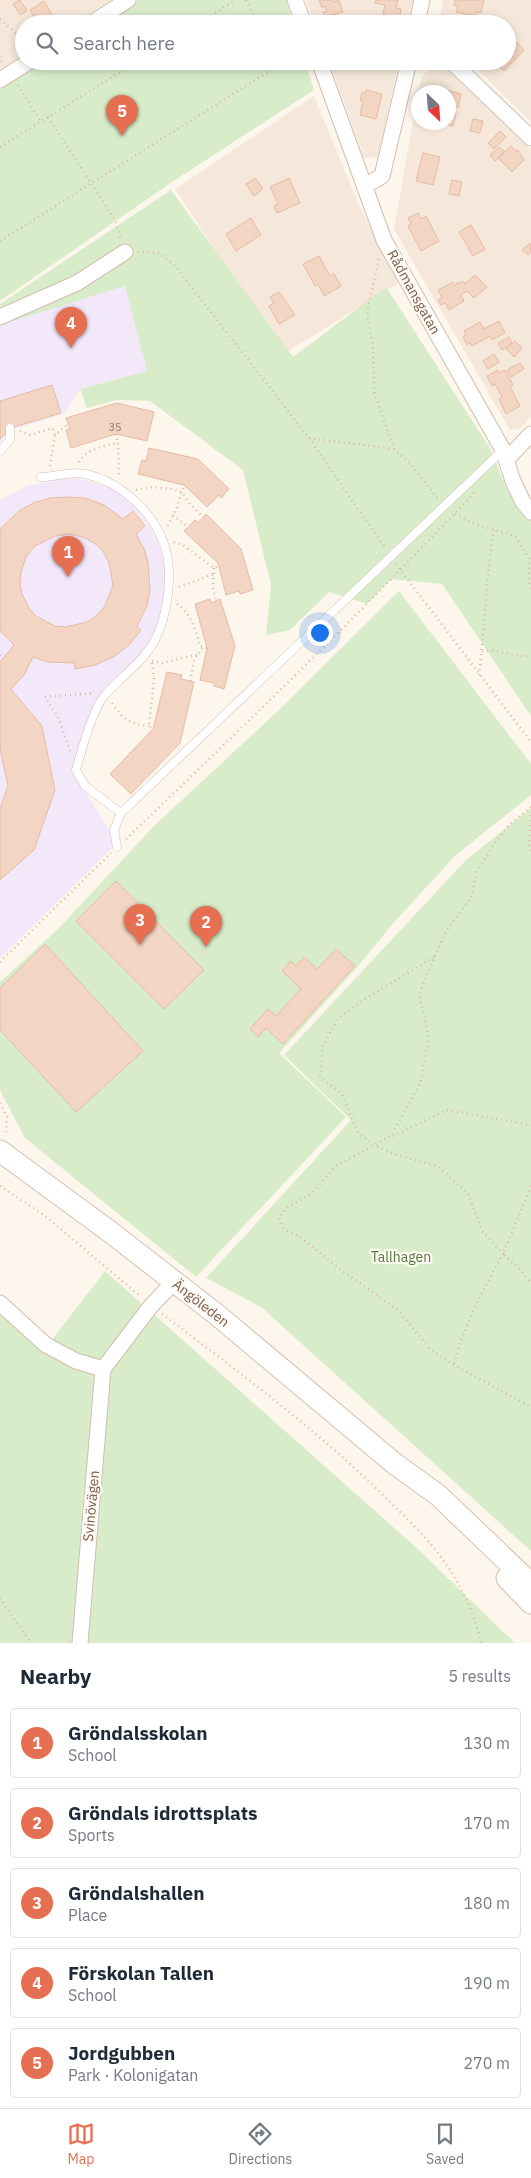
<!DOCTYPE html>
<meta charset="utf-8">
<style>
:root{--surface:#fff;--page:#f2f2f3;--text:#1f2937;--muted:#747a83;--line:#e0e1e3;--accent:#e76f51}
body{margin:0;font-family:"IBM Plex Sans",sans-serif;background:var(--page);color:var(--text)}
.compass{position:absolute;left:411px;top:85px;width:45px;height:45px;border-radius:50%;background:var(--surface);box-shadow:0 2px 8px #0003;rotate:155deg}
.you{position:absolute;left:319px;top:632px;width:18px;height:18px;margin:-12px;border:4px solid #fff;border-radius:50%;background:#1a73e8;box-shadow:0 0 0 8px #1a73e833}
.badge{display:grid;place-items:center;width:32px;height:32px;border-radius:50%;background:var(--accent);color:#fff;font-size:16px;font-weight:700}
.pin{position:absolute;translate:-50% -41px;filter:drop-shadow(0 1px 2px #0008)}
.pin::after{content:'';position:absolute;top:26px;width:18px;height:15px;background:inherit;clip-path:polygon(0 0,100% 0,50% 100%)}
.list{margin:0;padding:0;list-style:none}
h2{display:flex;justify-content:space-between;align-items:center;height:65px;margin:0;padding:0 20px;font-size:21px}
h2 small{font-size:16px;font-weight:400;color:var(--muted)}
.list li{display:grid;grid-template-columns:32px 1fr auto;gap:15px;align-items:center;box-sizing:border-box;height:70px;margin:0 10px 10px;padding:0 10px;border:1px solid var(--line);border-radius:5px}
.list b{display:block;font-size:19px;white-space:nowrap}
.list p{margin:0;font-size:16px;white-space:nowrap;color:var(--muted)}
.list em{font-size:16px;font-style:normal;color:var(--muted)}
.icon{flex:none;width:28px;height:28px;fill:none;stroke:currentColor;stroke-width:2;stroke-linecap:round;stroke-linejoin:round}
.map{position:relative;flex:none;width:531px;height:1643px;overflow:hidden}
.search{position:absolute;background:var(--surface);box-shadow:0 2px 8px #0003;left:15px;right:15px;top:15px;height:55px;display:flex;align-items:center;gap:12px;box-sizing:border-box;padding:0 18px;border-radius:28px;color:var(--muted);font-size:19px}
.sheet{height:465px;background:var(--surface)}
nav{display:flex;justify-content:space-around;align-items:center;box-sizing:border-box;height:70px;border-top:1px solid var(--line);background:var(--surface);font-size:14px;color:var(--muted)}
nav a{display:grid;justify-items:center;gap:2px}
nav .on{color:var(--accent)}
.map>svg:first-child{display:block}
</style>
<div class="map">
<svg width="531" height="1643" viewBox="0 0 531 1643">
<rect width="100%" height="100%" fill="#fdf6ec"/>
<path fill="#f5e8da" d="M0,0H111L73,24H24V56L0,72Z
M306,0H413L407,24H315Z
M443,0H531V122L469,61H507V24H439Z
M329,61H399L378,157L364,158Z
M442,61L531,149V417L520,429L510,430L394,229L418,93V122H448V92H419L422,76Z
M314,96L361,210L399,283L283,354L175,189Z"/>
<path fill="#f3e8fa" d="M125,285L147,371L80,389L64,414L11,430L0,442V325Z
M77,478L106,486L122,495L139,510L159,543L165,566V587L160,617L153,637L137,658L112,681L100,696L78,748L72,770L117,843L0,958V500L27,486L61,479Z"/>
<path fill="#d8ecc9" d="M137,0H286L293,24H99Z
M39,61H305L314,90L172,182L0,301V86Z
M171,190L293,357L386,287L491,450L506,488L531,520V716L442,584L391,579L367,604L329,592L290,630L266,635L271,585L243,470L150,401L117,400L87,408L80,389L147,371L125,286L0,325V304Z
M399,591L531,764V795L457,854L396,920L359,965L279,1053L346,1117L196,1277L25,1138L0,1090V982L58,929L154,826L280,709Z
M531,808V1551L261,1307L206,1278L351,1120L284,1055L466,860Z
M105,1271L420,1551L515,1643H0V1300L48,1345Z"/>
<path fill="#f3d5c3" stroke="#e6bba3" fill-rule="evenodd" d="M20,0L27,11L20,15L13,4Z
M319,0H333L334,2L339,0L343,12L325,17L323,12L327,11L325,6L322,8Z
M376,0H398L396,8L401,9L400,15L403,16L401,24L381,23L385,5L375,3Z
M455,0H484L481,13L476,12L475,16L456,12L458,6L454,5Z
M44,1L53,16L38,24L30,10Z
M509,35L524,50L504,71L494,61H507V37Z
M349,61H368V62L350,70L346,63Z
M443,89L461,94L458,107L453,106L451,113L456,114L453,126L437,122H448V92H442Z
M366,90L382,94L376,119L360,115L363,101L360,100L362,92L365,93Z
M473,119L483,121L480,133L470,131Z
M500,131L506,137L494,149L488,143Z
M511,146L516,151L518,150L524,160L512,172L498,158Z
M499,147L505,152L495,161L490,155Z
M423,153L440,157L433,185L416,181Z
M255,178L263,189L254,196L246,184Z
M289,178L300,203L277,213L274,206L278,204L270,187Z
M452,180L462,182L459,196L449,194Z
M418,213L421,219L426,216L439,241L421,251L408,226L411,224L408,218Z
M251,218L261,235L236,251L226,234Z
M471,225L485,249L473,256L459,232Z
M530,243L531,252L528,255L522,250Z
M319,256L330,276L334,274L341,286L324,296L318,284L315,286L303,264Z
M475,275L487,287L474,298L467,291L461,295L464,301L449,310L445,303L441,305L438,300L442,298L438,290L453,282L455,286L457,283L464,282L465,284Z
M279,292L295,315L279,324L269,306L274,303L270,297Z
M499,321L505,333L492,340L490,336L472,346L470,343L467,345L463,337L466,335L464,331L480,322L484,329Z
M509,337L512,343L502,350L498,343Z
M515,341L522,348L514,357L506,349Z
M494,354L499,362L488,369L483,361Z
M520,363L524,369L511,377L507,370Z
M498,370L499,373L505,370L513,385L510,387L520,406L506,414L499,399L502,397L495,384L492,386L487,376Z
M52,385L61,413L10,428L0,439V401Z
M117,403L154,412L147,441L116,434L71,448L66,430L70,429L66,418Z
M149,448L198,459L229,489L221,498L219,495L207,507L184,485L138,474L142,460L146,461Z
M67,497L85,498L104,505L123,519L133,511L145,526L136,534L144,549L148,562L150,590L147,606L137,626L141,630L129,645L115,656L95,665L75,669V663L48,662L33,657L24,675L11,689L42,726L55,790L34,850L0,880V809L8,786L0,748V662L14,645L0,631V529L19,511L33,503L50,498ZM69,534L83,537L94,543L103,551L109,563L113,585L105,606L96,616L87,622L66,627L55,626L36,616L29,608L22,594L20,584L21,572L26,557L35,546L55,536Z
M206,514L241,549L253,590L240,594L239,591L226,595L218,563L184,531L195,520L198,523Z
M210,599L211,603L220,599L235,646L224,689L214,686V683L200,680L207,648L195,604Z
M167,672L182,675L181,679L194,682L180,743L131,794L110,774L153,729Z
M116,881L204,970L164,1009L76,921Z
M45,944L143,1051L76,1112L0,1030V988Z
M336,949L355,966L283,1044L266,1028L258,1037L250,1029L268,1009L276,1016L301,989L282,971L291,961L296,966L304,957L317,969Z"/>
<g fill="none" stroke-linecap="round" stroke-linejoin="round">
<defs>
<path id="lane" d="M0,451L10,440V428
M41,477C57,477 68,471 85,474C119,481 153,511 164,544C174,571 168,615 155,640C143,663 121,676 104,696C93,709 81,752 76,770L85,786L121,813
M117,847L114,830L121,813L503,450"/>
<path id="street" d="M295,0L304,24
M90,24L128,0
M417,24L422,0
M319,61L384,240L503,450L513,481L523,502L531,512
M451,61L531,138
M0,80L30,61
M365,186L382,176L409,61
M0,317L77,283L125,252
M507,459L531,434
M0,1303L46,1345L76,1361L103,1369
M80,1643L103,1369L151,1306L174,1282"/>
<path id="secondary" d="M0,1151L109,1231L216,1314L395,1464L438,1495L531,1584
M507,1578L531,1603"/>
</defs>
<use href="#lane" stroke="#d1beb0" stroke-width="9"/>
<use href="#street" stroke="#d1beb0" stroke-width="17"/>
<use href="#secondary" stroke="#d6c0b0" stroke-width="23"/>
<path stroke="#d9b8a5" stroke-width="2.5" stroke-dasharray="1 4" stroke-linecap="butt" d="M246,0L258,24
M0,19L24,41
M198,24L235,0
M0,56L2,62
M18,85L41,122
M48,117L115,220L121,240
M0,147L138,61
M0,241L279,65L277,61
M138,252L159,253L175,266L309,438L386,549
M379,259L367,312L373,346L374,392L394,449L409,462L438,499
M20,431L30,435L52,428L55,435
M116,434L118,443
M309,438L394,449
M79,462C87,449 103,446 118,443L119,478
M50,466L55,435L68,424
M136,490L152,487L173,489L182,492L190,504L203,517
M455,514L472,523L515,536L529,558V582L531,591
M173,515L188,527
M168,526L177,507L184,485
M174,542L183,545L214,568L219,566
M396,564L531,742
M214,568L213,588L216,601
M179,587L214,574
M177,604C191,613 196,631 200,646L207,648
M482,651C499,649 514,656 531,657
M0,655L3,657
M152,661L162,663L199,654
M152,663L154,679L149,726L153,729
M479,675C485,626 486,578 494,529
M190,681L194,660L203,647
M112,703C124,720 128,723 149,726
M70,751L59,719L45,697L94,693
M531,807L510,824L493,845L477,872L471,898L446,931L435,956L419,994L429,1037L420,1084L391,1136L336,1166L311,1194L288,1207L279,1217L284,1229L301,1238L344,1272L398,1310L429,1348L454,1365L531,1407
M531,815L529,845L531,851
M126,839C245,725 362,612 475,492
M434,957L365,999L338,1019L323,1046L320,1077L342,1094L358,1133L376,1146L394,1154L437,1166L468,1193L482,1231L503,1254C483,1290 464,1325 454,1364
M0,962L111,853
M0,1103L7,1117L6,1132
M393,1136L447,1110L531,1125
M0,1186L44,1215L141,1297
M531,1186L503,1254L521,1270L531,1284
M162,1314C238,1371 314,1428 382,1494C404,1516 428,1538 446,1564C462,1587 475,1616 481,1643
M0,1598L31,1643"/>
<use href="#lane" stroke="#fff" stroke-width="8"/>
<use href="#street" stroke="#fff" stroke-width="15"/>
<use href="#secondary" stroke="#fff" stroke-width="21"/>
</g>
<g text-anchor="middle" dominant-baseline="central" stroke-width="4.5" stroke-linejoin="round" paint-order="stroke">
<g font-size="11" fill="#987a6a">
<text x="115" y="427">35</text>
</g>
<g font-size="14" fill="#7a5c4d" stroke="#fffaf3">
<text transform="translate(414 292) rotate(61)">Rådmansgatan</text>
<text transform="translate(201 1303) rotate(38)">Ängöleden</text>
<text transform="translate(91 1506) rotate(-85)">Svinövägen</text>
</g>
<g font-size="14" fill="#537a41" stroke="#fffaf3">
<text x="401" y="1257">Tallhagen</text>
</g>
</g>
</svg>
<svg class="compass" viewBox="-18 -18 36 36"><path d="M0-13l5 13h-10z" fill="#e53935"/><path d="M0 13l5-13h-10z" fill="#747a83"/></svg>
<div class="you"></div>
<div class="pin badge" style="left:68px;top:577px">1</div>
<div class="pin badge" style="left:206px;top:947px">2</div>
<div class="pin badge" style="left:140px;top:945px">3</div>
<div class="pin badge" style="left:71px;top:348px">4</div>
<div class="pin badge" style="left:122px;top:136px">5</div>
<div class="search"><svg class="icon" aria-label="search" viewBox="0 0 24 24"><circle cx="10" cy="10" r="6"/><path d="M15 15l6 6"/></svg>Search here</div>
</div>
<section class="sheet">
<h2>Nearby<small>5 results</small></h2>
<ul class="list">
<li><span class="badge">1</span><div><b>Gröndalsskolan</b><p>School</p></div><em>130 m</em></li>
<li><span class="badge">2</span><div><b>Gröndals idrottsplats</b><p>Sports</p></div><em>170 m</em></li>
<li><span class="badge">3</span><div><b>Gröndalshallen</b><p>Place</p></div><em>180 m</em></li>
<li><span class="badge">4</span><div><b>Förskolan Tallen</b><p>School</p></div><em>190 m</em></li>
<li><span class="badge">5</span><div><b>Jordgubben</b><p>Park · Kolonigatan</p></div><em>270 m</em></li>
</ul>
</section>
<nav>
<a class="on"><svg class="icon" aria-label="map" viewBox="0 0 24 24"><path d="M3 6l6-2 6 2 6-2v14l-6 2-6-2-6 2zM9 4v14M15 6v14"/></svg>Map</a>
<a><svg class="icon" aria-label="directions" viewBox="0 0 24 24"><path d="M12 3l9 9-9 9-9-9zM9 14v-3h6M13 9l2 2-2 2"/></svg>Directions</a>
<a><svg class="icon" aria-label="saved" viewBox="0 0 24 24"><path d="M7 4h10v16l-5-4-5 4z"/></svg>Saved</a>
</nav>
